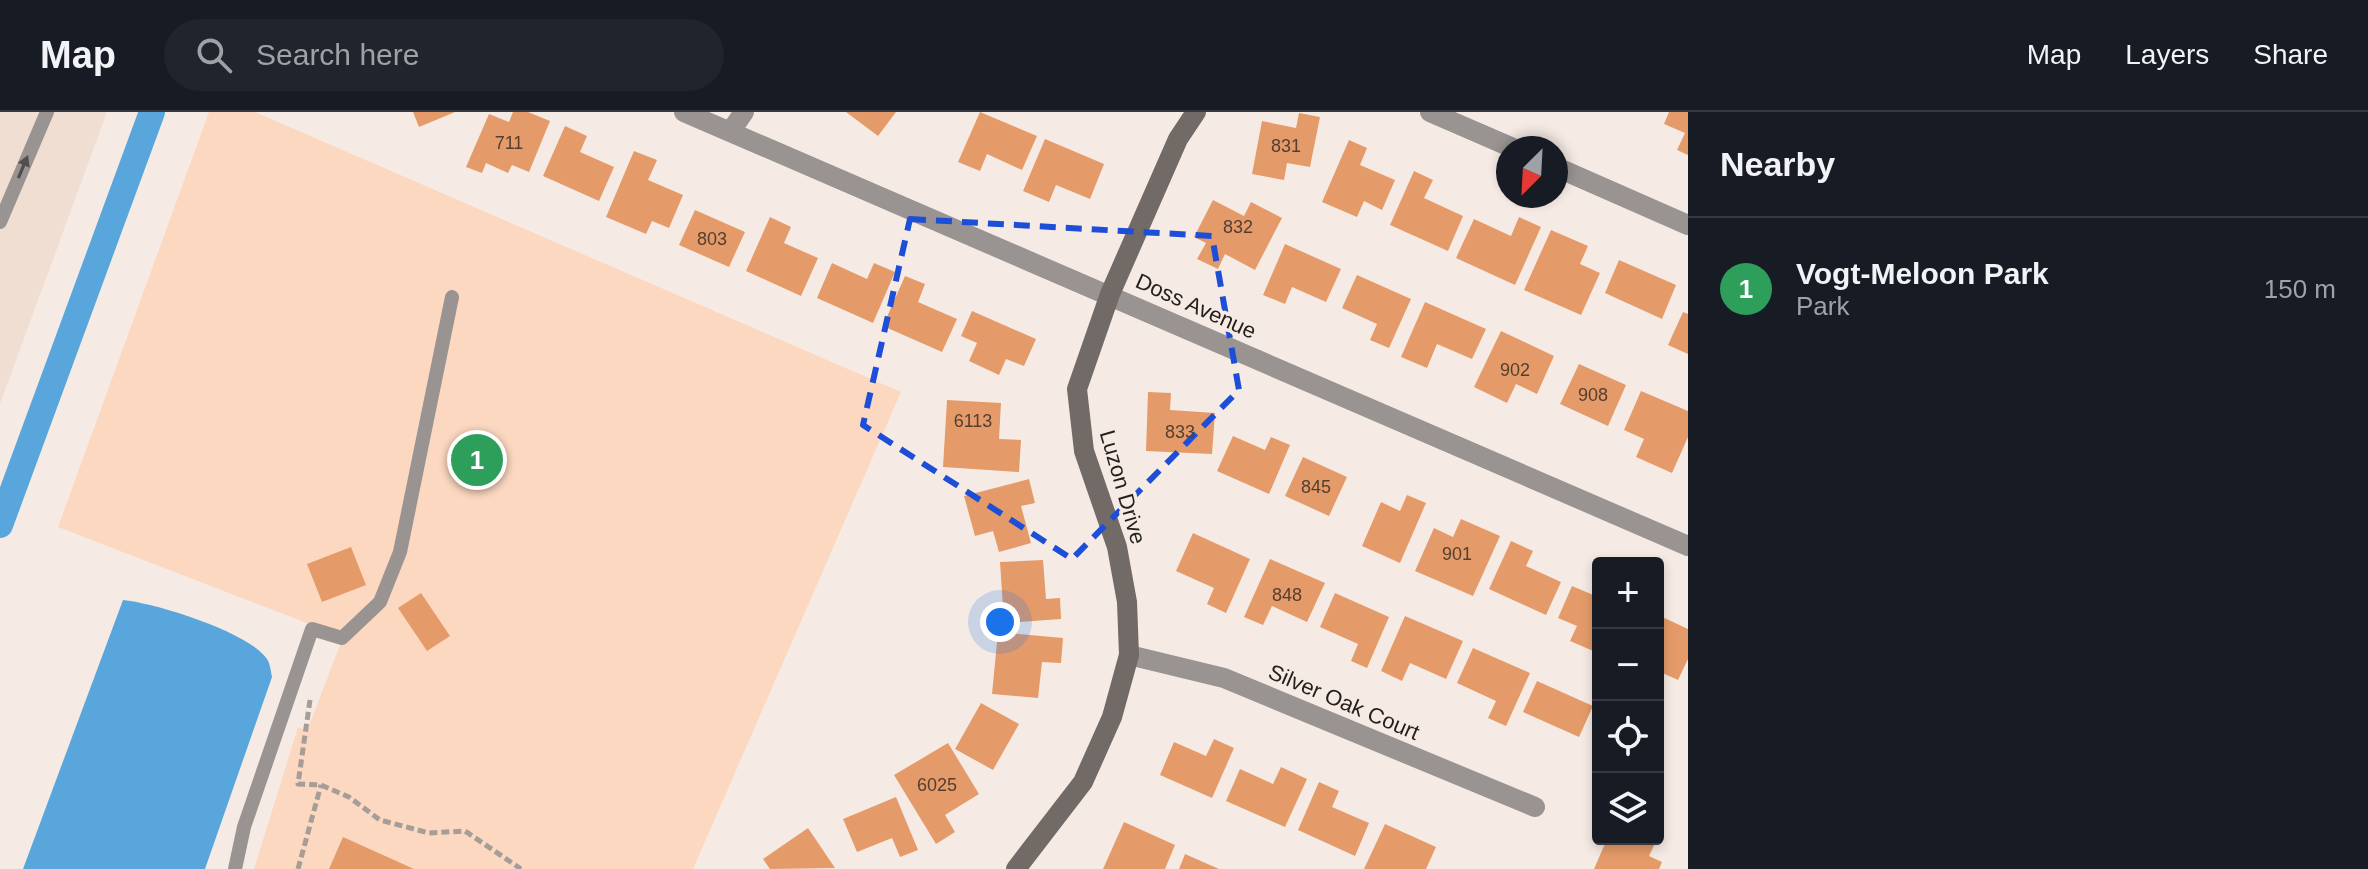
<!DOCTYPE html>
<meta charset="utf-8">
<style>
:root{--surface:#171b24;--page:#20242c;--text:#f1f3f6;--muted:#9ea1a6;--line:#363941;--accent:#d93025}
body{margin:0;font-family:Helvetica,sans-serif;background:var(--page);color:var(--text)}
.controls{position:absolute;right:24px;bottom:24px;display:grid;overflow:hidden;border-radius:8px;box-shadow:0 4px 12px #0003}
.controls button{width:72px;height:72px;display:grid;place-items:center;padding:0;border:0;border-bottom:2px solid var(--line);background:var(--surface);color:var(--text);font:40px sans-serif}
.compass{position:absolute;left:1496px;top:24px;width:72px;height:72px;border-radius:50%;background:var(--surface);box-shadow:0 4px 12px #0003;rotate:204deg}
.you{position:absolute;left:1000px;top:510px;width:28px;height:28px;margin:-20px;border:6px solid #fff;border-radius:50%;background:#1a73e8;box-shadow:0 0 0 12px #1a73e833}
.badge{display:grid;place-items:center;width:52px;height:52px;border-radius:50%;background:var(--accent);color:#fff;font-size:26px;font-weight:700}
.pin{position:absolute;translate:-50% -50%;border:4px solid #fff;box-shadow:0 2px 8px #0006}
.list{margin:0;padding:0;list-style:none}
h2{display:flex;justify-content:space-between;align-items:center;height:104px;margin:0;padding:0 32px;font-size:34px}
h2 small{font-size:26px;font-weight:400;color:var(--muted)}
.list li{display:grid;grid-template-columns:52px 1fr auto;gap:24px;align-items:center;box-sizing:border-box;height:144px;padding:0 32px;border-top:2px solid var(--line)}
.list b{display:block;font-size:30px;white-space:nowrap}
.list p{margin:0;font-size:26px;white-space:nowrap;color:var(--muted)}
.list em{font-size:26px;font-style:normal;color:var(--muted)}
.icon{flex:none;width:44px;height:44px;fill:none;stroke:currentColor;stroke-width:2;stroke-linecap:round;stroke-linejoin:round}
.map{position:relative;flex:none;width:1688px;height:757px;overflow:hidden}
header{display:flex;align-items:center;gap:48px;box-sizing:border-box;height:112px;padding:0 40px;background:var(--surface);border-bottom:2px solid var(--line)}
header strong{font-size:38px}
nav{display:flex;gap:44px;margin-inline-start:auto;font-size:28px}
.search{width:560px;height:72px;background:var(--page);display:flex;align-items:center;gap:20px;box-sizing:border-box;padding:0 28px;border-radius:44px;color:var(--muted);font-size:30px}
main{display:flex}
aside{flex:1;background:var(--surface)}
.map>svg:first-child{display:block}
</style>
<header>
<strong>Map</strong>
<div class="search"><svg class="icon" aria-label="search" viewBox="0 0 24 24"><circle cx="10" cy="10" r="6"/><path d="M15 15l6 6"/></svg>Search here</div>
<nav><a>Map</a><a>Layers</a><a>Share</a></nav>
</header>
<main>
<div class="map">
<svg width="1688" height="757" viewBox="0 0 1688 757">
<rect width="100%" height="100%" fill="#f6ebe4"/>
<path fill="#f0ded2" d="M0,0H107L0,292Z"/>
<path fill="#fcd8c0" d="M209,0H255L901,280L693,757H254L298,615L307,619L343,525L58,415Z"/>
<path fill="#59a6dc" d="M123,488C155,491 249,520 267,547C270,551 271,560 272,565L205,757H23Z"/>
<g fill="none" stroke-linecap="round" stroke-linejoin="round">
<path stroke="#59a6dc" stroke-width="26" d="M0,413L152,0"/>
</g>
<path fill="#e59b69" d="M413,0H455L419,15Z
M513,0H528L550,9L529,60L512,53L508,61L486,51L482,61L466,55L489,2L509,10Z
M846,0H896L878,24Z
M980,0L1037,24L1022,58L987,42L980,59L958,50Z
M1669,0H1688V43L1677,38L1685,21L1664,12Z
M1299,1L1320,5L1310,55L1287,51L1284,68L1252,62L1262,9L1296,16Z
M565,14L587,24L580,40L614,55L599,89L543,64Z
M1045,27L1104,52L1090,87L1056,73L1049,90L1023,79Z
M1349,28L1367,36L1360,53L1395,68L1382,98L1364,89L1357,105L1322,90Z
M634,39L657,48L648,68L683,83L669,116L652,109L646,122L606,105Z
M1414,59L1433,68L1424,86L1463,104L1448,139L1390,113Z
M1213,88L1244,104L1251,90L1282,106L1255,158L1225,142L1218,157L1197,147L1206,131L1194,125Z
M695,98L745,120L729,155L679,133Z
M770,105L791,115L784,131L818,146L801,184L746,159Z
M1519,105L1541,115L1515,173L1456,146L1474,107L1511,124Z
M1551,118L1588,134L1580,152L1600,161L1581,203L1524,178Z
M1285,132L1341,157L1326,190L1292,175L1285,192L1263,183Z
M1619,148L1676,173L1662,207L1605,181Z
M832,151L867,167L874,151L895,160L873,211L817,186Z
M1357,163L1411,187L1389,236L1370,228L1377,212L1342,196Z
M905,164L925,172L918,190L957,207L942,240L883,214Z
M1425,190L1486,217L1472,247L1437,232L1427,256L1401,245Z
M972,199L1036,227L1024,254L1006,247L999,263L969,249L977,231L961,224Z
M1683,200L1688,202V242L1668,233Z
M1501,219L1554,244L1537,282L1516,272L1507,291L1474,275Z
M1579,252L1626,273L1608,314L1560,292Z
M1641,279L1688,299V325L1672,361L1636,345L1644,327L1624,318Z
M1148,280L1171,281L1170,298L1215,301L1212,342L1146,339Z
M947,288L1001,291L999,327L1021,328L1019,360L943,355Z
M1233,324L1265,338L1271,325L1290,333L1269,382L1217,359Z
M1303,345L1347,365L1329,404L1285,384Z
M1029,367L1035,391L1021,394L1031,431L999,440L993,419L975,424L964,384Z
M1407,383L1426,391L1400,451L1362,434L1381,390L1400,399Z
M1461,407L1500,424L1473,484L1415,459L1434,416L1453,425Z
M1193,421L1250,447L1226,501L1207,492L1214,476L1176,459Z
M1511,429L1533,439L1526,454L1561,470L1546,503L1489,477Z
M351,435L366,473L322,490L307,452Z
M1270,447L1325,471L1307,510L1272,494L1263,513L1244,505Z
M1043,448L1046,487L1060,486L1061,507L1004,511L1000,450Z
M1572,474L1598,485V541L1570,529L1577,514L1558,506Z
M421,481L450,524L427,539L398,496Z
M1335,481L1389,505L1367,556L1351,549L1358,532L1320,515Z
M1658,503L1688,517V547L1678,568L1658,559Z
M1405,504L1463,529L1446,567L1410,551L1402,569L1381,559Z
M998,520L1063,526L1061,551L1042,550L1038,586L992,582Z
M1473,536L1530,561L1506,614L1488,606L1496,589L1457,571Z
M1537,569L1593,594L1579,625L1523,600Z
M981,591L1019,612L993,658L955,637Z
M1214,627L1234,636L1212,686L1160,663L1174,630L1206,644Z
M948,631L979,682L945,703L955,720L936,732L894,663Z
M1281,655L1307,667L1285,715L1226,689L1240,657L1273,672Z
M1319,670L1339,679L1332,695L1369,711L1355,744L1298,718Z
M896,685L918,738L900,745L892,726L857,740L843,707Z
M1124,710L1175,733L1165,757H1103Z
M1385,712L1436,735L1426,757H1364Z
M808,716L835,756L770,757L763,747Z
M343,725L414,757H329Z
M1607,727H1657L1649,744L1662,750L1659,757H1594Z
M1185,742L1219,757H1179Z"/>
<g fill="none" stroke-linecap="round" stroke-linejoin="round">
<path stroke="#a59d98" stroke-width="5" stroke-dasharray="8 4" stroke-linecap="butt" d="M310,588L298,672L321,673L349,685L380,708L429,721L465,719L521,757
M298,757L321,673"/>
<path stroke="#999491" stroke-width="14" d="M0,110L47,0
M235,757L244,715L312,517L342,526L380,490L400,440L452,185"/>
<path stroke="#999491" stroke-width="20" d="M684,0L1688,434
M1430,0L1513,36
M730,20L744,0
M1556,55L1688,113
M1129,543L1224,566L1535,695"/>
<path stroke="#716a66" stroke-width="20" d="M1016,757L1083,670L1112,605L1129,543L1127,490L1117,435L1084,339L1077,277L1110,182L1178,27L1196,0"/>
</g>
<defs><path id="oneway-solid" d="M-6-.8H1V-3.2L6.5 0L1 3.2V.8H-6Z" transform="scale(2)"/></defs>
<use fill="#524e4b" href="#oneway-solid" transform="translate(23 55) rotate(-67)"/>
<path fill="none" stroke="#1d4ed8" stroke-width="6" stroke-dasharray="16 10" stroke-linejoin="round" d="M910,107L1212,124L1239,278L1072,447L863,313Z"/>
<g text-anchor="middle" dominant-baseline="central" stroke-width="7" stroke-linejoin="round" paint-order="stroke">
<g font-size="18" fill="#543e30">
<text x="509" y="31">711</text>
<text x="1286" y="34">831</text>
<text x="1238" y="115">832</text>
<text x="712" y="127">803</text>
<text x="1515" y="258">902</text>
<text x="1593" y="283">908</text>
<text x="973" y="309">6113</text>
<text x="1180" y="320">833</text>
<text x="1316" y="375">845</text>
<text x="1457" y="442">901</text>
<text x="1287" y="483">848</text>
<text x="937" y="673">6025</text>
</g>
<g font-size="22" fill="#231f1d" stroke="#f6ebe4">
<text transform="translate(1196 194) rotate(24)">Doss Avenue</text>
<text transform="translate(1123 375) rotate(74)">Luzon Drive</text>
<text transform="translate(1344 590) rotate(23)">Silver Oak Court</text>
</g>
</g>
</svg>
<div class="controls">
<button>+</button>
<button>−</button>
<button><svg class="icon" aria-label="locate" viewBox="0 0 24 24"><circle cx="12" cy="12" r="6"/><path d="M12 2v4M12 18v4M2 12h4M18 12h4"/></svg></button>
<button><svg class="icon" aria-label="layers" viewBox="0 0 24 24"><path d="M12 4l9 5-9 5-9-5zM3 14l9 5 9-5"/></svg></button>
</div>
<svg class="compass" viewBox="-18 -18 36 36"><path d="M0-13l5 13h-10z" fill="#e53935"/><path d="M0 13l5-13h-10z" fill="#9ea1a6"/></svg>
<div class="you"></div>
<div class="pin badge" style="left:477px;top:348px;background:#2e9e5b">1</div>
</div>
<aside>
<h2>Nearby<small></small></h2>
<ul class="list">
<li><span class="badge" style="background:#2e9e5b">1</span><div><b>Vogt-Meloon Park</b><p>Park</p></div><em>150 m</em></li>
</ul>
</aside>
</main>
